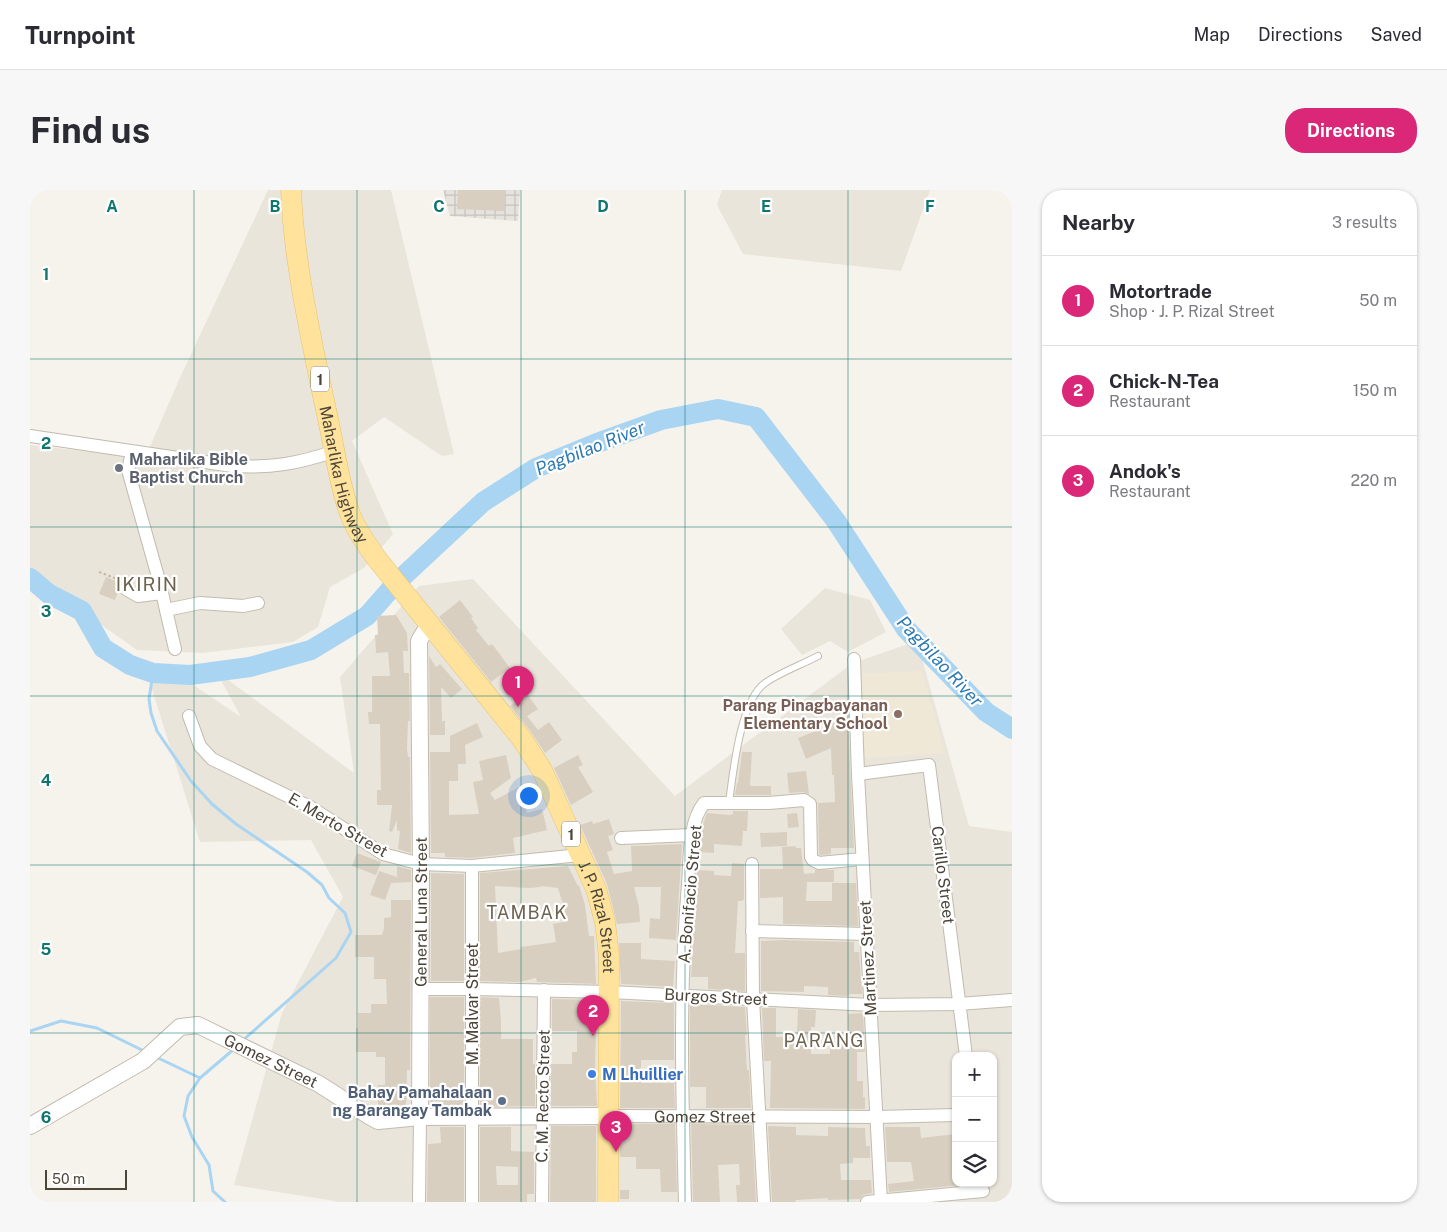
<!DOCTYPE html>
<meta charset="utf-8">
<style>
:root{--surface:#fff;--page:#f7f7f7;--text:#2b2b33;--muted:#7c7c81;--line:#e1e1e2;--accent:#db2777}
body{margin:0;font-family:"Public Sans",sans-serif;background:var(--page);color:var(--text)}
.controls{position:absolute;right:15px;bottom:15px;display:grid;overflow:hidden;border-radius:10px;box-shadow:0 1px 4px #0004}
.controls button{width:45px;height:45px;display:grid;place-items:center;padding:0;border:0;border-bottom:1px solid var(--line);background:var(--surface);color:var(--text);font:25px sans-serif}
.scale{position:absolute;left:15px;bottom:12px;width:82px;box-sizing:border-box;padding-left:5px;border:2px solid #4b4439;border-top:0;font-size:14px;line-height:18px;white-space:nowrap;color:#4b4439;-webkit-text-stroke:4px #fff;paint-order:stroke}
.you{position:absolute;left:498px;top:605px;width:18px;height:18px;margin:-12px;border:4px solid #fff;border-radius:50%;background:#1a73e8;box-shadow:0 0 0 8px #1a73e833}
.badge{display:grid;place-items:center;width:32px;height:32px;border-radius:50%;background:var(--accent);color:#fff;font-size:16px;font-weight:700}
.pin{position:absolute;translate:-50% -41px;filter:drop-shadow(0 1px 2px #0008)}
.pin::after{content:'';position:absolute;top:26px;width:18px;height:15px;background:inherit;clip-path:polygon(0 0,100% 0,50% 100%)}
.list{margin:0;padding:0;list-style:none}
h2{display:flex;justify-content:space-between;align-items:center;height:65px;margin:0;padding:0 20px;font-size:21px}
h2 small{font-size:16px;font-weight:400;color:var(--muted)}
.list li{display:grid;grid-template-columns:32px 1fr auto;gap:15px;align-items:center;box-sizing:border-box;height:90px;padding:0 20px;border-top:1px solid var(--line)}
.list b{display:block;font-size:19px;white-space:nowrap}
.list p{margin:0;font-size:16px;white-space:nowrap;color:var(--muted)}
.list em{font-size:16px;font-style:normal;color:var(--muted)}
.icon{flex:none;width:28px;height:28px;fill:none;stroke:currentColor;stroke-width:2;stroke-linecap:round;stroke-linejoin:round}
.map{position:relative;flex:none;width:982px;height:1012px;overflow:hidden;border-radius:20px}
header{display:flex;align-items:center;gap:30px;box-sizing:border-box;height:70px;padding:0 25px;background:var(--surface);border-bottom:1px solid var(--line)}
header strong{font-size:24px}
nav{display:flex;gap:28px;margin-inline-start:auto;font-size:18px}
.intro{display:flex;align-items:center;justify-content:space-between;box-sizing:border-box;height:120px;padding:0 30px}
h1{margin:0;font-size:35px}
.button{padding:12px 22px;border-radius:20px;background:var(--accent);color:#fff;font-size:18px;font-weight:700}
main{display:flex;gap:30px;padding:0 30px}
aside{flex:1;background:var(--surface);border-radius:20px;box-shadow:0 1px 4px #0004}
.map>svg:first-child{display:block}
</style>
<header>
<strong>Turnpoint</strong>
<nav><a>Map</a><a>Directions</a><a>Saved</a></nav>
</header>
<div class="intro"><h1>Find us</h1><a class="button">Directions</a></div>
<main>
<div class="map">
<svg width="982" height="1012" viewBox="0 0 982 1012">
<defs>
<pattern id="industrial-grid" width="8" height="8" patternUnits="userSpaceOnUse" patternTransform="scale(1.25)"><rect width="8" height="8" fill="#e6e2dd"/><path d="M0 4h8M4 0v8" fill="none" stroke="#c7c3be"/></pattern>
</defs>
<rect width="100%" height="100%" fill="#f6f3ec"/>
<path fill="#eae5da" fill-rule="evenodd" d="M238,0H361L424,264L412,266L354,227L322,251L363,344L334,378L300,397L288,437L263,452L172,463L107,460L52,421L0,380V255L115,268L148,192Z
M692,0H900L871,81L713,64L687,15Z
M443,389L645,606L823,473L887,451L939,636L982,642V1012H306L305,1011L204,995L252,823L313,707L281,650L170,652L120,493L156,490L211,527L186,481L324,583L310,487L389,396ZM926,866H963V993H926Z
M795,398L840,410L856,442L818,462L800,451L772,465L751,439Z"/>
<path fill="url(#industrial-grid)" d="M413,0H490L488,31L420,26Z"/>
<path fill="#efe8d6" d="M892,481L915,563L835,568L828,484Z"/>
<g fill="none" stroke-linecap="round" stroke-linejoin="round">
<path stroke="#a9d4f2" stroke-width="3" d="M123,483L119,509L121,523L127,541L161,591L182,614L206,634L277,682L292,695L299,708L315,723L321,742L306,768L212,851
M0,841L31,831L67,838L116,862
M126,867L170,888
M195,1012L183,1001L179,975L162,947L154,926L158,906L170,888L204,859"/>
<path stroke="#a9d4f2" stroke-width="20" d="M0,388L19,404L52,421L73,458L100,475L123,483L160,485L220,477L281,460L337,426L366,393L453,312L506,278L567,253L631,230L688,219L726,227L806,331L876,439L956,522L982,539"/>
</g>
<path fill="#d8cfc1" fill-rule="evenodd" d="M428,0H475L474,21L427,19Z
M76,387L91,393L85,410L69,404Z
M430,410L443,427L441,428L448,438L446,440L459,456L462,454L480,478L461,492L409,427Z
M366,425L377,443L378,461H373L374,483H379L380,531H378L377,558L378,567H380L381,663L368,659L370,641L367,640V630L362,642L359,641L362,615H347V600H351L350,534H339L338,522H342V486H360L358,462L346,463L345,445H348L347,426Z
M399,466L406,477L410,474L432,499L421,508L411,497L412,531H415V545H400Z
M497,504L508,519L497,526L508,540L519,532L532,550L515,563L501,542L480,516Z
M818,532L824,658H801V664L791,665L789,664L788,613L805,612L804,585H802L801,558L776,569L768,548L801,535L800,533Z
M447,533L453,547L435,555L436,574H428V591H419V625L449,624L443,592L453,590L449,571L476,565L481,588L460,603L465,610L491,596L497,623L512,619L517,640L483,648L485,663L442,668L415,667V663H401L400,562H420V546Z
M712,562H722L720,596H741V605H705L707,593H708Z
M548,565L553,575L548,577L563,602L541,615L524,578Z
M776,581L779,604L773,602L759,603L757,583Z
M703,621H718L717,641H713L712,656L684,654V663L668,662L670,643L677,623L700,625L703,624Z
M767,623L769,637L758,638L757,624Z
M579,629L584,644L578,646L583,660L577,662L584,684L602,681L601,656L652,654L646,750L619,748L620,728L630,729L631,697H604L609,717L610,732L587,734L577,694L550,635L562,631L563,634Z
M757,642V656L731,657L730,643Z
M766,656V658H771L774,684L785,683V680H804V692H777L776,711H802V693H826L828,736L753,734V707L730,708V679H753L752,657Z
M327,663L351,672L346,685L322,676Z
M702,673L714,674V708L713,711H708L705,763H715V801L678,799V787H661L667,680L684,681V685L701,686Z
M367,676L381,680V692L361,693L355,710L340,705L349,681L367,687Z
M538,676L548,696L549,695L555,715L559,746H564L566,794L507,792L506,788L490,792L450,791V683ZM465,696L499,698L511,697V696L528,698L538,731L523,734L526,752L491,757V759L468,763Z
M401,683L434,684V791H401Z
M361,710H381L380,880H377L376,915H361V920L350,921L348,919V895H355V867H346V862H326V838H328V823H341V814H357L356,789H344V767H325V745H352L354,738V728L361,727Z
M753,750L824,752V762H829L832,804H819V806L798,805V797L774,796V802L731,801V751Z
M589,753H611V769L645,771L643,797L591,794Z
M400,807H434V917H400Z
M450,807L469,808L471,830V849H503V874H505V916L450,917Z
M522,809L567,810L565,878L567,916H521V874H542V862H547V841H522Z
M591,811L644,813V870H611V893H644L645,918H590Z
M660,814L715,817L717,845H715L716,864L717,880H719L721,918H676V897H660Z
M732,818H746V847H767L768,819L786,820L785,837H781V864H800V851H818V824L833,823L835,862H827V891H833V907H835V919L740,918L741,871H734Z
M590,934H645L647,1002H631L630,979H606V967H590Z
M661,934L722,935L726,1012H707L706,995H710L709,974L688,975L690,1012H663Z
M521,936H566V1012H520Z
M738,936L766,937V945L798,946V937L835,938L836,956H840V968H823V973L810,974L811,990H841L842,1003L833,1005L830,1009L798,1010V1008L766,1010L765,1012H742Z
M410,937H434V1012H397L398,954L411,953Z
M450,937H481V961L504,962V1004H497V1012H450ZM466,976L488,977V995H467Z
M855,937H890L891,948L926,944V993H930V995L859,1002L858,994L884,991L881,972H857Z
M590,1000H599V1009H590Z"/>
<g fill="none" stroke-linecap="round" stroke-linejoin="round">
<defs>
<path id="service" d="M699,613C703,583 710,511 735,493C751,482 771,475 788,466"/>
<g id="minor">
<path d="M0,246L202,276C242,278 267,274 305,261"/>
<path d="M102,262L98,280L130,394L145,459"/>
<path d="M96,399L108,406L132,403"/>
<path d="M136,420L170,413L213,416L228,413"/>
<path d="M824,469L828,584L851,1012"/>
<path d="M159,526L170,556L182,569L282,618L353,664L391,674L442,676L550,665"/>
<path d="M828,584L899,575L936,866"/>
<path d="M591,648L662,645"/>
<path d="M722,674L723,809L734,1012"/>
<path d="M442,676V1012"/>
<path d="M722,741L837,744"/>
<path d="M390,799H442L580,802L841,815L929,814L982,810"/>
<path id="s1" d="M579,926L847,927L926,925"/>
<path d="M389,1012L390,927"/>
<path d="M512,1012L514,800"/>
<path d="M655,1012C652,906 649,800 658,694C660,668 658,634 674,613H739L774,610L780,614L781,667L783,670L789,673L832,669"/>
<path d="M837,1012L953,1001"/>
</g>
<g id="tertiary">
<path id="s2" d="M390,927L391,674L389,451L399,434"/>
<path id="s3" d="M0,936L113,871L150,837L168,835L289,894L339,926L348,931L390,927L579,926"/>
</g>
<g id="primary">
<path id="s4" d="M261,0C264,75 281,147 296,220C304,254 308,291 320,324C326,340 337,355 347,369L492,549L512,580L566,699L575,732L579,766L578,1012"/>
</g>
</defs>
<use href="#service" stroke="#c2bbae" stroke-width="8"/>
<use href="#minor" stroke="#c2bbae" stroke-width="14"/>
<use href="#tertiary" stroke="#c2bbae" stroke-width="18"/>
<use href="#primary" stroke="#e6c16a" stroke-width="21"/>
<path stroke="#c4b79f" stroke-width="2" stroke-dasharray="2.5 2.5" stroke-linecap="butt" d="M69,382L90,390"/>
<use href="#service" stroke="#fff" stroke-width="6"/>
<use href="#minor" stroke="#fff" stroke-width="12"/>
<use href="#tertiary" stroke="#fff" stroke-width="16"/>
<use href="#primary" stroke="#ffe39c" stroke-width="20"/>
</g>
<path fill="none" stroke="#0f766e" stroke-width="1" stroke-opacity="0.55" d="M164,0V1012M327,0V1012M491,0V1012M655,0V1012M818,0V1012M0,169H982M0,337H982M0,506H982M0,675H982M0,843H982"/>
<circle fill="#6b7280" stroke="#fff" stroke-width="2" cx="89" cy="278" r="5"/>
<circle fill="#8d6e63" stroke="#fff" stroke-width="2" cx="868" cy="524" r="5"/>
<circle fill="#3f7fe0" stroke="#fff" stroke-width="2" cx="562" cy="884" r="5"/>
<circle fill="#5c6f8a" stroke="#fff" stroke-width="2" cx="472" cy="911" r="5"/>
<g text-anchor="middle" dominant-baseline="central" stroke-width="4.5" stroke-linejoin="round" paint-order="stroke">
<g fill="#fff" stroke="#817c74" stroke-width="1">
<rect x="281" y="176.5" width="18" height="25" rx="4"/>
<rect x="532" y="631.5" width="18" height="25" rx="4"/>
</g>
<g font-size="15" font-weight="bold" fill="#4b4439">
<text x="290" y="189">1</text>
<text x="541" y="644">1</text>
</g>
<g font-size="16" font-weight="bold" fill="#5b616d" stroke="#fff" text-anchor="start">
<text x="99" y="269">Maharlika Bible<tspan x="99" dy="18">Baptist Church</tspan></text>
</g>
<g font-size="16" fill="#4b4439" stroke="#fff">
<text stroke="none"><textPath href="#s4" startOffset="290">Maharlika Highway</textPath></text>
<text transform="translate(308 635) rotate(30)">E. Merto Street</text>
<text transform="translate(913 685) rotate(83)">Carillo Street</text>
<text transform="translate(660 704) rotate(-85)">A. Bonifacio Street</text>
<text stroke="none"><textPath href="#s2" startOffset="205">General Luna Street</textPath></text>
<text stroke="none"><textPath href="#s4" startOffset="809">J. P. Rizal Street</textPath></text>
<text transform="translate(838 768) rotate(-93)">Martinez Street</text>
<text transform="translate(686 807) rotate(3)">Burgos Street</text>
<text transform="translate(442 814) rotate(-90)">M. Malvar Street</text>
<text stroke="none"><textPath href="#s3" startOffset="280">Gomez Street</textPath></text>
<text transform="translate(513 906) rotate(-89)">C. M. Recto Street</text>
<text stroke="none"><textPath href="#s1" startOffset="96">Gomez Street</textPath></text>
</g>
<g font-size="16" font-weight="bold" fill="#785e54" stroke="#fff" text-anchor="end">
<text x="858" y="515">Parang Pinagbayanan<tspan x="858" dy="18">Elementary School</tspan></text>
</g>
<g font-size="16" font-weight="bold" fill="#366cbe" stroke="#fff" text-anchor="start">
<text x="572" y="884">M Lhuillier</text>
</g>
<g font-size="16" font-weight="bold" fill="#4e5e75" stroke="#fff" text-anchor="end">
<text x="462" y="902">Bahay Pamahalaan<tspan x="462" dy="18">ng Barangay Tambak</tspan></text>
</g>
<g font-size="18" font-style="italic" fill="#2e7ab2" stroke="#fff">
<text transform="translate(560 258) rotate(-22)">Pagbilao River</text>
<text transform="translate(910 471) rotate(47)">Pagbilao River</text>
</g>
<g font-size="18" letter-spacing="1" fill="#6e6250" stroke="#fff">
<text x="497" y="722">TAMBAK</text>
<text x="794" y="850">PARANG</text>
</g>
<g font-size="19" letter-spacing="1" fill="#6e6250" stroke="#fff">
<text x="117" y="394">IKIRIN</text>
</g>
</g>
<g font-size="16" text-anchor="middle" font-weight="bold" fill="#0f766e" stroke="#fff" stroke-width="4.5" stroke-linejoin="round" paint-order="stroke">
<text x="82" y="22">A</text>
<text x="245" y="22">B</text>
<text x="409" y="22">C</text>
<text x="573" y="22">D</text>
<text x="736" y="22">E</text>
<text x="900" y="22">F</text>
<text x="16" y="90">1</text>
<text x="16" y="259">2</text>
<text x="16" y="427">3</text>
<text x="16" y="596">4</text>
<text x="16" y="765">5</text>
<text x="16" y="933">6</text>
</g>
</svg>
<div class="controls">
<button>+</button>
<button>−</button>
<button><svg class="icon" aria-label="layers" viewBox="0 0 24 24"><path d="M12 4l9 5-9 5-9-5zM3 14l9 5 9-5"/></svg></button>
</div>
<div class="scale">50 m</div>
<div class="you"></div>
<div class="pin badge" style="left:488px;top:517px">1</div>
<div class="pin badge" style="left:563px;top:846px">2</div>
<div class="pin badge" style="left:586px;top:962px">3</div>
</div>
<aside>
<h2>Nearby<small>3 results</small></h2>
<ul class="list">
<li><span class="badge">1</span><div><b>Motortrade</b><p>Shop · J. P. Rizal Street</p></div><em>50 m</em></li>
<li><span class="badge">2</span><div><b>Chick-N-Tea</b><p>Restaurant</p></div><em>150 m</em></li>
<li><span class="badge">3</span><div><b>Andok's</b><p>Restaurant</p></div><em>220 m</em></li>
</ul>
</aside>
</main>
